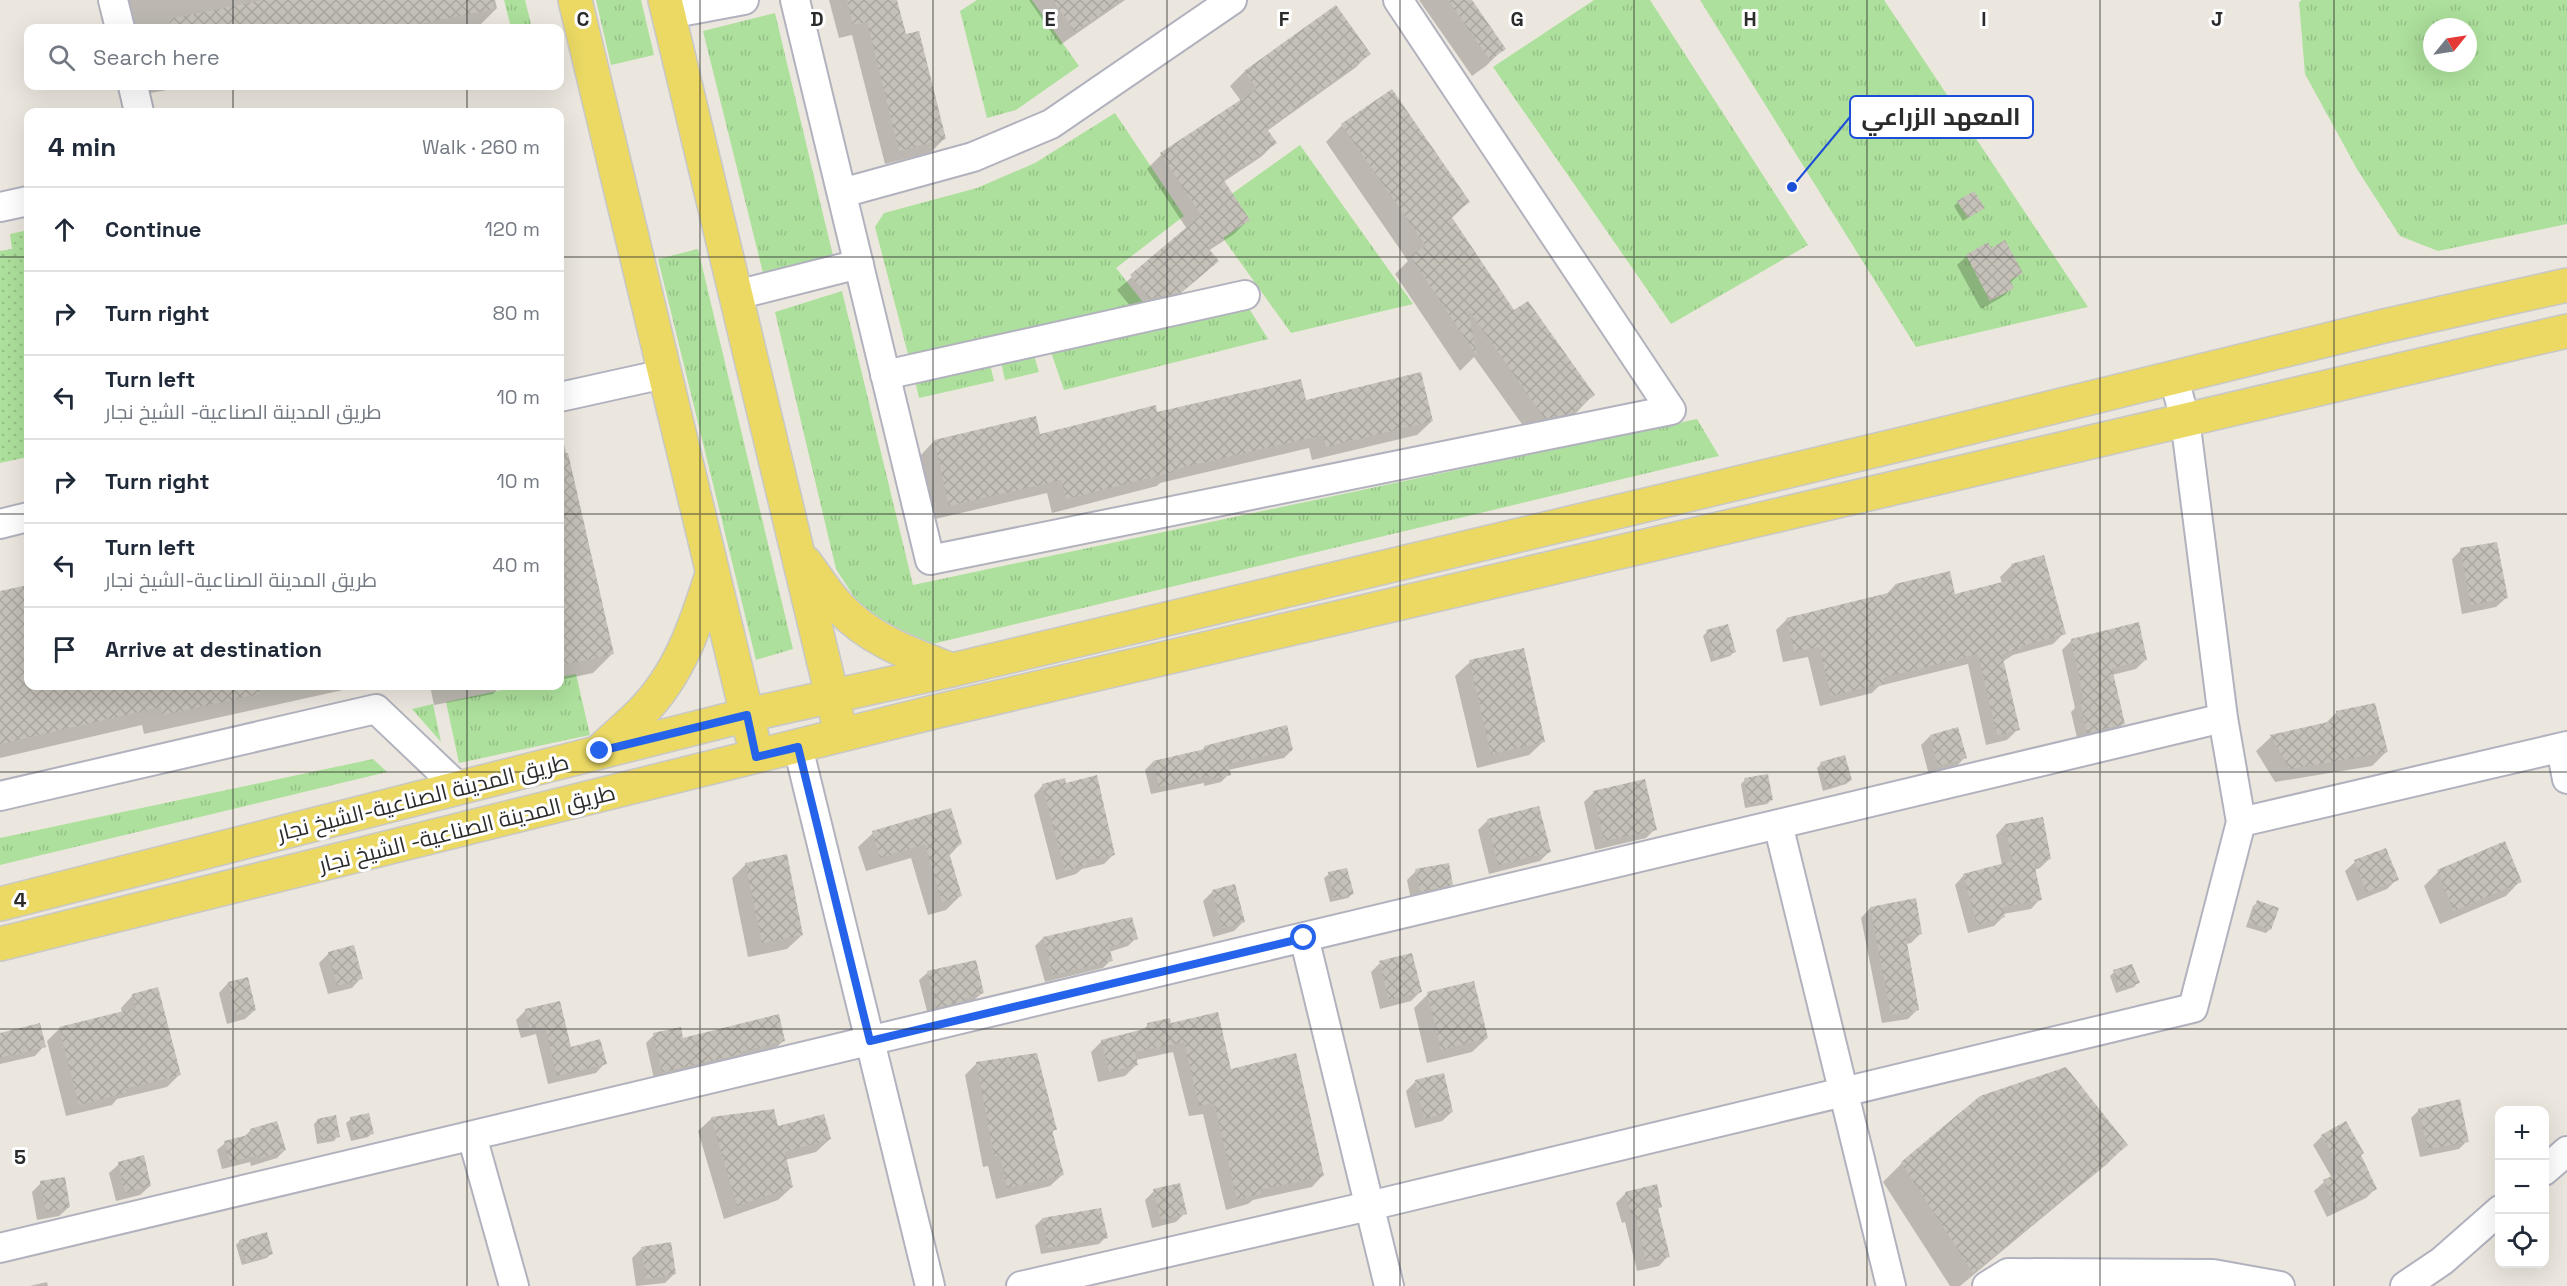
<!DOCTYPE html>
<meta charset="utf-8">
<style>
:root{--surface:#fff;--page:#f6f6f7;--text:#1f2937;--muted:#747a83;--line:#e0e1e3}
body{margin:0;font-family:"Space Grotesk",Cairo,sans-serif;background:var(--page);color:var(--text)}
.controls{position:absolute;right:18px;bottom:18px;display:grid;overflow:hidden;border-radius:12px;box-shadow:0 6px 24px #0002}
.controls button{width:54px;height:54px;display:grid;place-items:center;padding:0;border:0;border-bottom:2px solid var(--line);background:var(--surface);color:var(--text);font:30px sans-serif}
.compass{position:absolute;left:2423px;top:18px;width:54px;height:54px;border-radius:50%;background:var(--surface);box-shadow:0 6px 24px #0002;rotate:60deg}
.stop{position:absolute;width:18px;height:18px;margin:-14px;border:4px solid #2563eb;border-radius:50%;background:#fff}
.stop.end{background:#2563eb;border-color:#fff;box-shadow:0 2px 6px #0008}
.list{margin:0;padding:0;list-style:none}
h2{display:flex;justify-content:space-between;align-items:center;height:78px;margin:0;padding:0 24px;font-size:26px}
h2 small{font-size:20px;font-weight:400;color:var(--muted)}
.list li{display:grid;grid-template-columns:39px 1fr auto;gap:18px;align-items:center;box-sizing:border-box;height:84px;padding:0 24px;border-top:2px solid var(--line)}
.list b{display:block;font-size:22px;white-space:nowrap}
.list p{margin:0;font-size:20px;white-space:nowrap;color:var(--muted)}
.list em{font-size:20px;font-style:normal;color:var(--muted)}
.icon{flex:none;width:33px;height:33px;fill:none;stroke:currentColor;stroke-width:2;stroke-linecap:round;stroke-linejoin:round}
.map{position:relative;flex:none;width:2567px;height:1286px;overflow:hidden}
.search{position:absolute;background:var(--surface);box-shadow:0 6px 24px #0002;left:24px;top:24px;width:540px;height:66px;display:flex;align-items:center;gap:15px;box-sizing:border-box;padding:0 21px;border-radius:12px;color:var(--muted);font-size:22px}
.panel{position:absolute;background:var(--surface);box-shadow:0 6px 24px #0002;left:24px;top:108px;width:540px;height:582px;border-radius:12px}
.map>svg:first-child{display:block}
</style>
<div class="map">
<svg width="2567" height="1286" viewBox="0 0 2567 1286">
<defs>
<pattern id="grass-tufts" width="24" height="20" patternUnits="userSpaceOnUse" patternTransform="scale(1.5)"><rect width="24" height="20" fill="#ade09c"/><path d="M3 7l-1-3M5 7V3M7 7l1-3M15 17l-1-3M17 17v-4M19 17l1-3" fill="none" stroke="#95c087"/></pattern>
<pattern id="park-dots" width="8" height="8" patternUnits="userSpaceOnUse" patternTransform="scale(1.5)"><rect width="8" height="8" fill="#ade09c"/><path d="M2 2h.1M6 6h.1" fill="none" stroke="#95c087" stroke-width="1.8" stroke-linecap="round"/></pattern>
<pattern id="building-cross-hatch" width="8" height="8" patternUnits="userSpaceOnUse" patternTransform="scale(1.5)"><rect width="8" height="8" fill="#c5c1b9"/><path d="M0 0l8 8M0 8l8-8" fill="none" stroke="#a9a69f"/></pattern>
</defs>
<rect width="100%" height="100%" fill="#ece7de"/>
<path fill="url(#grass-tufts)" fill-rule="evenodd" d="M504,0H525L532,28H511Z
M596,0H641L654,55L611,65Z
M977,0H1032L1079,66L1016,110L987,118L960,11Z
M1594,0H1650L1808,245L1671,324L1493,67Z
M1700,0H1884L2088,307L1916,347Z
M2302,0H2567V224L2438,251L2400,236L2357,169L2305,74L2299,2ZM2432,27H2468V63H2432Z
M775,13L833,256L763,273L703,31Z
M1115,113L1184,216L1116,268L1146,306L909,358L875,227L884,213L977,188L1035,163Z
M1300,145L1413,304L1291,333L1205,213Z
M698,249L793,649L756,660L658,259Z
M842,291L913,585L1697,419L1719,456L907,650L869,620L836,569L775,312Z
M1245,302L1268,339L1064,390L1050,349Z
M1034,355L1039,372L1005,380L1001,362Z
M990,364L994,381L919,398L915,381Z
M576,674L590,735L459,763L446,702L521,686H560V677Z
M433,704L441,742L412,709Z
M373,759L387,772L0,865V838Z"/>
<path fill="url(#park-dots)" d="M28,230V457L0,463V251L12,249L10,234Z"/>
<path fill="#0003" d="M124,0H495L497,8L478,27L470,28H130Z
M829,0H896L905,36L944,139L930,153L885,164L852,35L839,38Z
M1029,0H1125L1060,45Z
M1419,0H1470L1504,48L1486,66L1472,76Z
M1335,7L1369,54L1355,68L1267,131L1275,143L1261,157L1223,182L1248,220L1234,234L1208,251L1217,261L1166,306L1136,313L1117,290L1187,229L1147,169L1161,155L1241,101L1230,86L1244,72Z
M143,86H189L145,94Z
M1342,125L1468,202L1451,219L1514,312L1593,395L1577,412L1551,430L1529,434L1474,357L1460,371L1395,274L1408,261L1326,142Z
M1958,202L1983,208L1963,221L1954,206Z
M1990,250L2021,273L2010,283L2012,288L2002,297L1981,309L1957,265L1967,256Z
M1305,401L1432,421L1417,435L1312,460L1309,448L1160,483L1157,486L1052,513L1047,493L935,519L920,456L934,441L1034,418L1039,436L1156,414Z
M560,427L612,654L593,673L560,680Z
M2461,550L2506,598L2496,607L2462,614L2452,559Z
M2043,557L2064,633L2053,644L2013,655L2002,662L2018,729L2007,740L1986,745L1968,664L1879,686L1872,693L1820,706L1808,657L1783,662L1776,630L1787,619L1886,595L1895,585L1954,596L2002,583L2000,577L2011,566Z
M28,586V686H361L144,734L142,725L0,758V592Z
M1707,632L1734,652L1730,656L1711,662L1703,636Z
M2072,640L2145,660L2136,669L2112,675L2123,724L2114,733L2078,742L2071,712L2075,708L2062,650Z
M1470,662L1544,741L1529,755L1477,768L1455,676Z
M430,686H501L493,694L434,705Z
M2337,712L2386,752L2372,766L2275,782L2256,751L2271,737L2325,724Z
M1930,736L1965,757L1956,767L1929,775L1921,745Z
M1205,747L1292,750L1284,758L1228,770L1229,774L1221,782L1204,786V783L1151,794L1145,770L1153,762L1200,752Z
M1821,764L1851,780L1846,784L1823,791L1817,768Z
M1745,780L1771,800L1767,804L1745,808L1741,784Z
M1043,785L1114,854L1104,864L1082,869L1076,874L1056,880L1034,795Z
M1594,792L1655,829L1646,838L1595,850L1584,802Z
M1538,808L1549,852L1540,861L1489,874L1478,830L1487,821Z
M2005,825L2049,859L2040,868L2034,870L2040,899L2031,909L2003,914L2004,916L1994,926L1968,933L1955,885L1964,875L2002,865L1996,835Z
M873,833L960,844L949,856L961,895L946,910L928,915L911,858L866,871L858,847Z
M2355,862L2397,879L2387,889L2357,901L2345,871Z
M746,864L802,935L787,949L748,957L732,878Z
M1416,871L1452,884L1442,894L1411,900L1407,880Z
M2438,872L2520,881L2506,896L2440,924L2424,886Z
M1329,874L1352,894L1348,898L1330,902L1324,878Z
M1213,891L1243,922L1234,931L1213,937L1203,901Z
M2258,902L2270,929L2266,933L2246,927L2253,906Z
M1870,908L1920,934L1911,943L1906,944L1918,1009L1908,1019L1882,1023L1861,918Z
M1070,931V933L1136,938L1128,946L1109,952L1111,960L1103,968L1045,982L1035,946L1043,938Z
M353,947L361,978L352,988L328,994L319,963L328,954Z
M975,962L982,993L974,1000L960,1004L955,1008L928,1015L919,980L927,973Z
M1380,963L1420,992L1411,1001L1380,1009L1371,972Z
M2114,972L2138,982L2134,987L2116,993L2110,976Z
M228,983L255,1010L245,1019L227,1024L219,993Z
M1428,994L1487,1038L1472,1052L1427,1063L1414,1008Z
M133,995L179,1075L167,1087L117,1099L112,1105L66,1116L47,1041L60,1028L122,1013L121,1008Z
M559,1002L570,1048L605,1063L596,1073L548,1084L536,1034L521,1038L516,1020L526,1010Z
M1148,1025H1170L1230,1070L1323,1175L1312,1187L1253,1200L1248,1204L1226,1210L1203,1114L1189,1116L1173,1052L1136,1060L1137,1064L1125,1076L1098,1082L1091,1052L1102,1041L1141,1032Z
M0,1034L44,1046L35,1056L0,1064Z
M654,1035L682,1039L783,1041L775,1049L654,1079L646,1043Z
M976,1064L1055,1129L1052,1133L1062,1175L1050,1186L996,1199L988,1166L983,1167L965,1075Z
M1415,1082L1452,1112L1442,1121L1415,1128L1406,1091Z
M2419,1110L2467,1141L2459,1149L2420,1157L2411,1118Z
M712,1118L777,1128L830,1139L816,1152L785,1160L792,1187L778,1200L724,1219L698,1131Z
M351,1119L372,1133L368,1137L351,1141L346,1123Z
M318,1120L338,1136L334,1141L317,1144L314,1124Z
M251,1130L285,1150L277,1158L251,1166L250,1162L222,1169L217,1150L225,1143L243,1138Z
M2322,1136L2359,1155L2375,1189L2366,1198L2327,1217L2314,1191L2324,1182L2332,1178L2313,1145Z
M2126,1145L2107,1164L1960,1286H1950L1883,1182L1902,1163Z
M119,1164L150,1186L140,1195L116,1201L109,1173Z
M41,1183L69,1207L59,1216L37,1220L32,1192Z
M1154,1191L1185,1213L1176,1222L1152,1228L1145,1200Z
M1626,1193L1661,1206L1657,1210L1668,1256L1659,1266L1637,1271L1625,1222L1622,1223L1616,1203Z
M1042,1219L1106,1237L1099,1244L1041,1254L1035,1226Z
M240,1241L271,1253L267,1258L242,1265L236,1245Z
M641,1249L675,1273L665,1283L636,1286L632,1258Z
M47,1282L48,1286H30Z"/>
<path fill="url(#building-cross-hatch)" d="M263,0H493L494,9L399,28H170L169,19Z
M847,0H897L906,34L919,31L946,139L899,151L867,22L853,25Z
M1053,0H1121L1075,32Z
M1448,0H1472L1506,49L1490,60Z
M1336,5L1371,54L1267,129L1277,143L1223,179L1250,220L1208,248L1219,261L1182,292L1150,299L1130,275L1201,215L1160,153L1257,89L1244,71Z
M1392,89L1470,202L1451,216L1514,310L1528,301L1595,395L1569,414L1545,419L1468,309L1477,356L1410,256L1426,246L1341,124Z
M1974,191L1985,208L1968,218L1957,201Z
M2005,240L2023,273L2010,280L2014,288L1990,301L1966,255L1988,242L1991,248Z
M1421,372L1433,421L1326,447L1323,435L1172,470L1173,472L1066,499L1061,480L949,506L934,440L1036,416L1040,434L1156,405L1157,412L1301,379L1306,400Z
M568,453L614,654L560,666V454Z
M2497,542L2508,598L2471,605L2460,548Z
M2044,555L2066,634L2021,646V649L2002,654L2020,730L1997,735L1978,654L1883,678L1885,683L1831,696L1819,647L1794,652L1786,618L1896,591L1895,584L1950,571L1955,594L2014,579L2011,564Z
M28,585V686H259L260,694L163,715L161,707L0,744V591Z
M2139,622L2147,660L2112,668L2125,724L2087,733L2080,701L2084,700L2071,639Z
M1728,624L1736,652L1715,658L1706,630Z
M1524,648L1545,742L1491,754L1469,660Z
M2375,703L2388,752L2290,769L2270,735L2337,720L2336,711Z
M1287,725L1293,750L1228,764L1231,775L1212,779L1211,776L1159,787L1153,761L1205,749L1204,746Z
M1958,727L1967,758L1938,766L1930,735Z
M1845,755L1852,780L1827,788L1820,762Z
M1768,774L1773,800L1749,805L1744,778Z
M1097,775L1115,855L1086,861L1087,865L1065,871L1042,784L1065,778L1066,783Z
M1645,779L1657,830L1604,841L1593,791Z
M1539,806L1551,852L1498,865L1487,819Z
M951,808L962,844L948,849L962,896L942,902L925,844L880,858L872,831Z
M2043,817L2051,859L2034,863L2042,900L2003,907L2005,917L1977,925L1963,874L2012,861L2005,824Z
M2505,841L2522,882L2454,911L2437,870Z
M2386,848L2399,880L2366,892L2354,860Z
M787,854L803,935L762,943L745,863Z
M1449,863L1453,885L1420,892L1415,869Z
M1347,868L1354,894L1335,899L1328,872Z
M1235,884L1245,922L1222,928L1212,890Z
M1916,898L1922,934L1906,937L1919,1010L1891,1015L1870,907Z
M2257,900L2279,908L2271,930L2249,922Z
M1132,917L1138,939L1109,947L1113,961L1053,975L1043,937Z
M354,945L363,979L337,986L328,952Z
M1412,953L1422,992L1389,1000L1379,961Z
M976,960L984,993L964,998L965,1001L936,1008L927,971Z
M2132,964L2140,983L2120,989L2113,970Z
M248,977L256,1010L236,1015L228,982Z
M1474,981L1488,1038L1441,1050L1427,992Z
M158,987L181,1075L125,1089L126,1093L79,1105L59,1027L136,1008L132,994Z
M560,1001L571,1047L600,1039L607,1064L557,1076L545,1026L530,1029L525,1009Z
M1218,1012L1231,1069L1296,1053L1324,1176L1260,1190L1261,1194L1237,1199L1214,1103L1199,1106L1184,1042L1135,1052L1138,1065L1109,1072L1101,1040L1148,1028L1147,1023L1170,1018L1171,1023Z
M779,1014L785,1041L740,1052L741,1054L662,1072L653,1033L681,1027L683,1038Z
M40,1023L46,1047L0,1058V1033Z
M1037,1053L1057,1130H1052L1064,1175L1007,1188L1000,1155L994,1156L976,1062Z
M2066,1067L2128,1145L1973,1273L1901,1162L1980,1096Z
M1444,1073L1453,1112L1424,1119L1415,1080Z
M2460,1099L2469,1142L2428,1149L2418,1109Z
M774,1109L778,1126L824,1114L831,1139L785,1152L793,1187L737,1206L711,1117Z
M369,1113L374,1134L355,1138L350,1117Z
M336,1115L340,1137L321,1140L317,1119Z
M277,1121L286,1150L259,1159L258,1155L230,1162L224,1141L252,1134L250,1129Z
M2346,1121L2364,1153L2361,1155L2377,1189L2336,1209L2323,1180L2343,1171L2321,1135Z
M144,1155L151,1186L125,1193L118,1162Z
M65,1177L70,1207L46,1212L40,1181Z
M1180,1183L1187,1214L1161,1220L1153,1189Z
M1657,1184L1662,1207L1658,1208L1670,1257L1646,1262L1635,1214L1631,1215L1625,1192Z
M1101,1208L1108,1238L1048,1248L1042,1218Z
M267,1232L273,1254L246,1262L239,1240Z
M671,1242L676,1274L646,1279L641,1247Z"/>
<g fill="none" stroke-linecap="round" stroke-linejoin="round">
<defs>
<path id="minor" d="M113,0L120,28
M795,0L930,560L1671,410L1398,0
M669,14L744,0
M133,86L139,112
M842,193L973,157L1051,124L1232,0
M0,207L28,201
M736,295L859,264
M885,375L1245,295
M560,397L664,374
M0,524L28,517
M798,747L930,1286
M2561,748L2567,779
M0,796L376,709L459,788
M2241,822L2567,746
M1778,824L1891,1286
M1304,937L1389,1286
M472,1136L514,1286
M2544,1171L2567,1151
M0,1248L2223,718
M1021,1286L1369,1206L2193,1008L2241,822L2223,718L2185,419L2174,379
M1987,1286L2008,1273L2213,1274L2280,1286
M2405,1286L2442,1261L2500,1210"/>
<path id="primary" d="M575,0L752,736
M665,0L837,717
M805,562C816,577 826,593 839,607C870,640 910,654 952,670
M603,748C616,736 629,725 641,713C680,674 696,624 712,574
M0,904L747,715L952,670L1919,440L2384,326L2567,285
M0,944L934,712L2567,331"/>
</defs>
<use href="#minor" stroke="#b1b2be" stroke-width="32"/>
<use href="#primary" stroke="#c8c8c8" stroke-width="36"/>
<use href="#minor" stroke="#fff" stroke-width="28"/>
<use href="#primary" stroke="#ebd964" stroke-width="33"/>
</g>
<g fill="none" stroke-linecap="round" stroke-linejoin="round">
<path stroke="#2563eb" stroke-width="8" d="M600,751L747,715L756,757L798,747L870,1041L1304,938"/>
</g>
<path fill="none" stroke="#2b2b2b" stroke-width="1.5" stroke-opacity="0.55" d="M233,0V28M467,0V28M700,0V1286M933,0V1286M1167,0V1286M1400,0V1286M1634,0V1286M1867,0V1286M2100,0V1286M2334,0V1286M233,86V112M467,86V112M0,257H28M560,257H2567M0,514H28M560,514H2567M233,686V1286M467,686V1286M0,772H2567M0,1029H2567"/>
<g text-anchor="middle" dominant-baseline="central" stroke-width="6" stroke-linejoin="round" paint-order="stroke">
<g font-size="22" fill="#2b2b2b" stroke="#fff">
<text transform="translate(423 797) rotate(-14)">طريق المدينة الصناعية-الشيخ نجار</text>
<text transform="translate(467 828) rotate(-14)">طريق المدينة الصناعية- الشيخ نجار</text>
</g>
</g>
<g font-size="20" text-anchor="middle" font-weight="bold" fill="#2b2b2b" stroke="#fff" stroke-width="6" stroke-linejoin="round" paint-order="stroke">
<text x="583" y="26">C</text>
<text x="817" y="26">D</text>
<text x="1050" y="26">E</text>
<text x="1284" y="26">F</text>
<text x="1517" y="26">G</text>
<text x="1750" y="26">H</text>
<text x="1984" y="26">I</text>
<text x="2217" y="26">J</text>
<text x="20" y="907">4</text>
<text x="20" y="1164">5</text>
</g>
<path fill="none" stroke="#1d4ed8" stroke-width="2" d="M1792 187L1850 117"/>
<circle fill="#1d4ed8" stroke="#fff" stroke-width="2" cx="1792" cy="187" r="6"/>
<rect fill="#fff" stroke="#1d4ed8" stroke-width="2" x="1850" y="96" width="183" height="42" rx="6"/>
<g font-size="24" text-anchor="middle" font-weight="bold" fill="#2b2b2b">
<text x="1941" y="125">المعهد الزراعي</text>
</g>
</svg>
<div class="controls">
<button>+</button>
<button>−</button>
<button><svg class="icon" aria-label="locate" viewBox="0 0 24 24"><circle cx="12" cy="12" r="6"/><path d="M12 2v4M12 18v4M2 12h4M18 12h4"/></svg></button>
</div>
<svg class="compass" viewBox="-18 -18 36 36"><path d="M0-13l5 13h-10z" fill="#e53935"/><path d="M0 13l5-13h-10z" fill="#747a83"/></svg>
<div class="stop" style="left:1304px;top:938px"></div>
<div class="stop end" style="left:600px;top:751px"></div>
<div class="search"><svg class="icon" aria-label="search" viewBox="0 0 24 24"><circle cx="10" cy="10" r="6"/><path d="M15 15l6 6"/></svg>Search here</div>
<section class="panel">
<h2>4 min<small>Walk · 260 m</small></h2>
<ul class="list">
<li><svg class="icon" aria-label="ahead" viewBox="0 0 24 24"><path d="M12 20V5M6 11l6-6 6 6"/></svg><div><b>Continue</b></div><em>120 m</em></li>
<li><svg class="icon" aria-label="right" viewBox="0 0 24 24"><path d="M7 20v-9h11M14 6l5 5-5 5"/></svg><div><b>Turn right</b></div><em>80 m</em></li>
<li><svg class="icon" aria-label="left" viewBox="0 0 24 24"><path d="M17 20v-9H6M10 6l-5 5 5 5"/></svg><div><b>Turn left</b><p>طريق المدينة الصناعية- الشيخ نجار</p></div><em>10 m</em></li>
<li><svg class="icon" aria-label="right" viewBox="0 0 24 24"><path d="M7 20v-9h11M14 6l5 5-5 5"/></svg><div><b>Turn right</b></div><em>10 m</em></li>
<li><svg class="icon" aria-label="left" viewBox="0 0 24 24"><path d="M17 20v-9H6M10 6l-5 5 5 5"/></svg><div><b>Turn left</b><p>طريق المدينة الصناعية-الشيخ نجار</p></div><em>40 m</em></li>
<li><svg class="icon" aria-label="arrive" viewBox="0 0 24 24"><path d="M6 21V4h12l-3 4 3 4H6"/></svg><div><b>Arrive at destination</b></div></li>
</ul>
</section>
</div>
